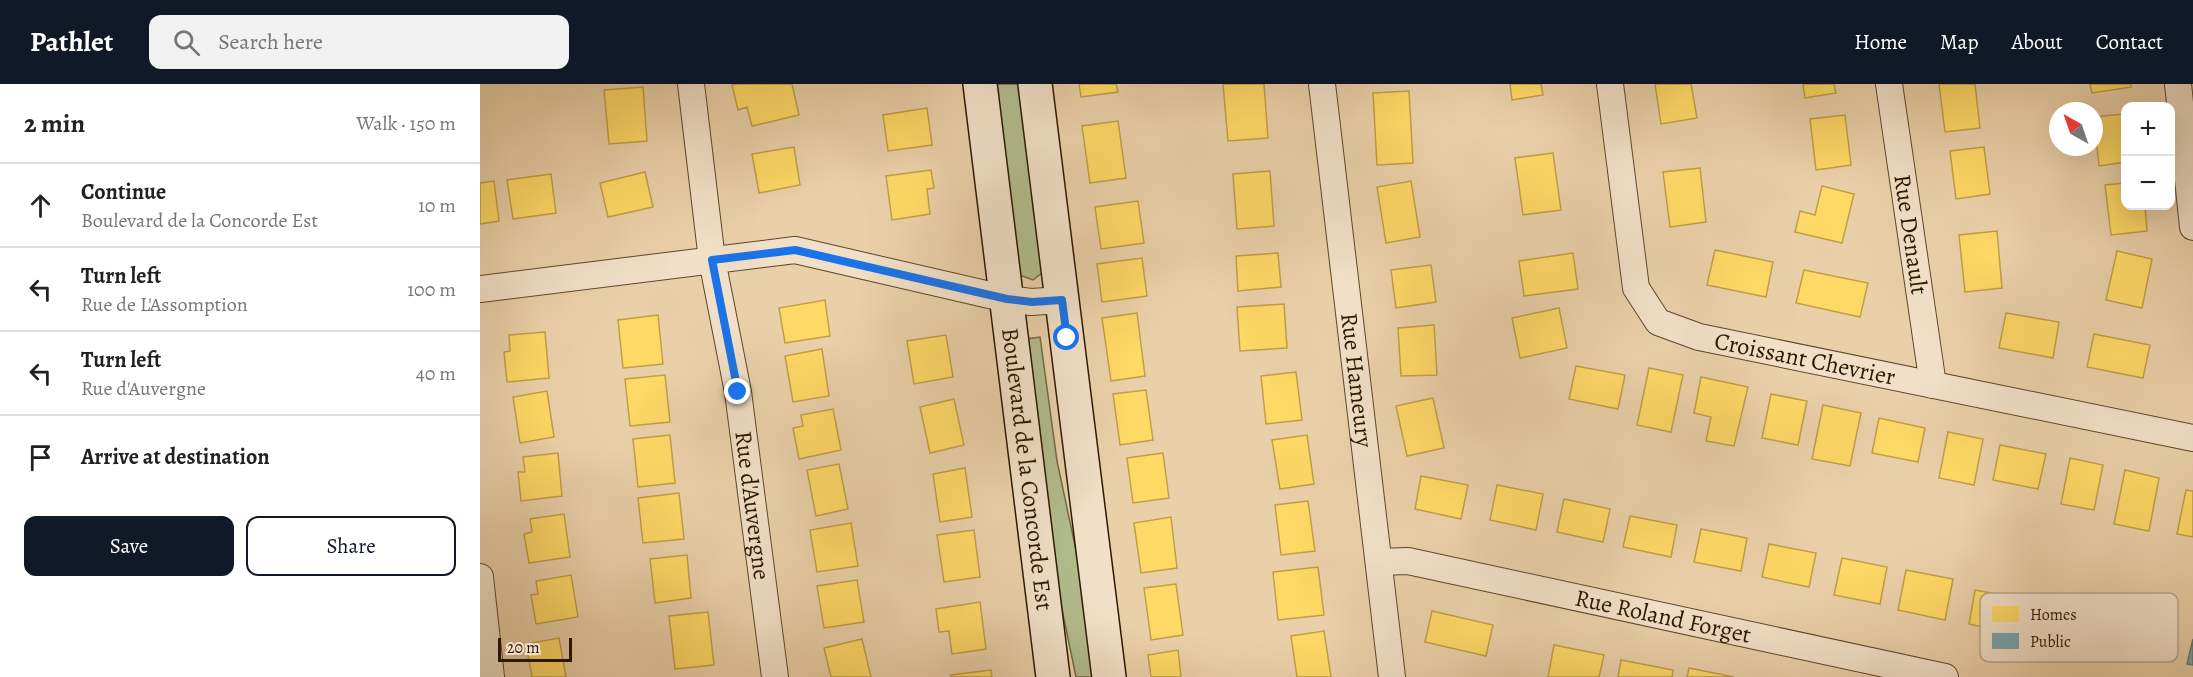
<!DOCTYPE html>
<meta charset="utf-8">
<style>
:root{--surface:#fff;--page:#f2f2f2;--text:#222;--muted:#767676;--line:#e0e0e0;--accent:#111827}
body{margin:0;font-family:Alegreya,serif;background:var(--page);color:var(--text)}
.controls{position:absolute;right:18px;top:18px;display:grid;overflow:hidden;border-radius:12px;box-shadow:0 6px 24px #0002}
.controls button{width:54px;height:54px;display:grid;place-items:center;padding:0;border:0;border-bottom:2px solid var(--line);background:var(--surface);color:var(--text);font:30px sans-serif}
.compass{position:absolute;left:1569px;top:18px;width:54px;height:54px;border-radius:50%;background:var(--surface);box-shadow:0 6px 24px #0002;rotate:320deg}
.scale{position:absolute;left:18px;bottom:15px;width:74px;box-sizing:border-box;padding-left:6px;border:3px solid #2e1800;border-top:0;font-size:16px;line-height:21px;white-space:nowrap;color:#2e1800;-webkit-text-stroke:4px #f1e0c7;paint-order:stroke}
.stop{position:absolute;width:18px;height:18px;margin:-14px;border:4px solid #1a73e8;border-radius:50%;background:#fff}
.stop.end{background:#1a73e8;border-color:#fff;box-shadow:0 2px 6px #0008}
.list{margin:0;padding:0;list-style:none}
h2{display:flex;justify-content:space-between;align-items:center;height:78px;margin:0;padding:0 24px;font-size:26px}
h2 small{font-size:20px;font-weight:400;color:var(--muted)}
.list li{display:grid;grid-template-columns:39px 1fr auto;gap:18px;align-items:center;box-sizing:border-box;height:84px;padding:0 24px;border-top:2px solid var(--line)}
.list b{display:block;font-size:22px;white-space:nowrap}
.list p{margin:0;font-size:20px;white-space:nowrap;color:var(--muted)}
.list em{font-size:20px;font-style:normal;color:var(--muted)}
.actions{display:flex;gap:12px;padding:18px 24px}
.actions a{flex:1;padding:14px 0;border:2px solid var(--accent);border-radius:12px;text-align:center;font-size:21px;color:var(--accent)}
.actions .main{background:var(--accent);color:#fff}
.icon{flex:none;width:33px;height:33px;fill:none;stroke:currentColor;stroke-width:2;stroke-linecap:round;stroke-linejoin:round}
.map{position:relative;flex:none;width:1713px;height:593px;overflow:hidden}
header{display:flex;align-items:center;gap:36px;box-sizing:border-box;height:84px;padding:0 30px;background:var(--accent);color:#fff}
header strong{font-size:28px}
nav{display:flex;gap:33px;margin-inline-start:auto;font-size:21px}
.search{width:420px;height:54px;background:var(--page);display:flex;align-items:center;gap:15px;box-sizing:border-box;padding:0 21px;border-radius:12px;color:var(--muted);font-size:22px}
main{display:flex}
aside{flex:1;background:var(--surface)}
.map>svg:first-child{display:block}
</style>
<header>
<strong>Pathlet</strong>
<div class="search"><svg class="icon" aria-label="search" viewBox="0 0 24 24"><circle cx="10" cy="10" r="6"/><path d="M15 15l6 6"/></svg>Search here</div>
<nav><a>Home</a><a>Map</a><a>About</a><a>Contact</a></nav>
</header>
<main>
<aside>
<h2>2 min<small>Walk · 150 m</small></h2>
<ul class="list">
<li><svg class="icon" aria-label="ahead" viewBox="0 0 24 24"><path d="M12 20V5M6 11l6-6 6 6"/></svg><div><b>Continue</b><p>Boulevard de la Concorde Est</p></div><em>10 m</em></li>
<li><svg class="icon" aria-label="left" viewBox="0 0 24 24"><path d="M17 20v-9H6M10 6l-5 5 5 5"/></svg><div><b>Turn left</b><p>Rue de L'Assomption</p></div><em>100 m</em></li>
<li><svg class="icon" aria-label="left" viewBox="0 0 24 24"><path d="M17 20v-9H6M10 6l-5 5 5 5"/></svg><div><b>Turn left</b><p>Rue d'Auvergne</p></div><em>40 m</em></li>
<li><svg class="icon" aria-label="arrive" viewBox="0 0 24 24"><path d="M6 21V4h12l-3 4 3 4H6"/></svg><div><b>Arrive at destination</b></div></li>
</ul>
<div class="actions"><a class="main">Save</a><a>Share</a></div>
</aside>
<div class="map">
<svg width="1713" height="593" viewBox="0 0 1713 593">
<rect width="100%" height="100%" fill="#ead0a9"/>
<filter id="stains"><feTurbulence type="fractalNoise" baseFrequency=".00333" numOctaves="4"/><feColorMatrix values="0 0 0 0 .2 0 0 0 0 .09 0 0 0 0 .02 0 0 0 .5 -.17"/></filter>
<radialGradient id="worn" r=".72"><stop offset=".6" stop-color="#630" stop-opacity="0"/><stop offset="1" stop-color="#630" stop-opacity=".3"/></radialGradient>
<path fill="#b1bc8c" stroke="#706a46" stroke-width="1.5" d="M513,0H541L562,189L553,196L539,191Z
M560,253L577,377L604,504L616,593H596L578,506L546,255Z"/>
<path fill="#ffd966" stroke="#c09f47" stroke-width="1.5" d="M258,0H312L319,31L272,42L267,23L258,26L252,1Z
M599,0H636L638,8L601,13Z
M743,0H784L788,54L748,57Z
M1030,0H1061L1063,11L1032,16Z
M1175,0H1211L1217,34L1181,40Z
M1323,0H1354L1356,9L1325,14Z
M1459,0H1495L1500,44L1465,48Z
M1610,0H1651V3L1612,9Z
M163,3L167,57L129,60L124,6Z
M929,7L933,79L897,81L893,9Z
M447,24L452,61L408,67L403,31Z
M1644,30L1646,78L1619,82L1614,33Z
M1365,31L1371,81L1336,86L1330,35Z
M638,37L646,94L610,99L602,42Z
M314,63L320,101L279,109L272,70Z
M1504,63L1510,110L1476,115L1470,67Z
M1073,69L1081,126L1043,131L1035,74Z
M1220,84L1226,138L1190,143L1183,88Z
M451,86L454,104L447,105L450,130L412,136L406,92Z
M790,87L794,142L757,145L753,90Z
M165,88L173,123L128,133L120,99Z
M71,90L76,129L33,135L27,96Z
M14,97L19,137L0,140V99Z
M931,97L940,153L906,159L897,103Z
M1646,99V122H1665L1667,147L1631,151L1625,101Z
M1342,102L1374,110L1362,159L1315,148L1320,127L1335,131Z
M658,117L664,159L621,165L615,123Z
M1517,147L1522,204L1485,208L1479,151Z
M1235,166L1293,178L1286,213L1227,201Z
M1637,167L1672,175L1662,224L1626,216Z
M798,169L801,203L758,207L756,172Z
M1093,169L1098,205L1044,212L1039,177Z
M662,174L667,212L622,218L617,180Z
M951,181L956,218L916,224L911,186Z
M1324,186L1388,199L1380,233L1316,219Z
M345,216L350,252L305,259L299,224Z
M804,220L807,264L760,267L757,223Z
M1079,224L1087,264L1040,274L1032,234Z
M657,229L665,292L631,297L622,234Z
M1526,229L1579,238L1573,274L1519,264Z
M178,231L183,280L143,284L138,236Z
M954,241L957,291L921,292L918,244Z
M65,248L69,294L27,298L24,268L30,267L29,251Z
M1614,250L1670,261L1663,294L1607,283Z
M466,251L473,293L434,300L427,257Z
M342,265L349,312L313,318L305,272Z
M1096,282L1145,291L1138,325L1089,315Z
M1169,284L1203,291L1191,348L1157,341Z
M816,288L822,336L786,340L781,292Z
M185,291L190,338L150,342L145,295Z
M1221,293L1268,303L1254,362L1226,357L1231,333L1214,329Z
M666,306L673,356L640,361L633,310Z
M67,307L74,353L40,359L33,313Z
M1291,310L1327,317L1318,361L1282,354Z
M953,314L964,364L927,372L916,322Z
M474,315L484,361L450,369L440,323Z
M1343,321L1381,329L1370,382L1332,375Z
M353,325L361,366L319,375L313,344L323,342L321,331Z
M1399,334L1445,344L1438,378L1392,369Z
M1468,348L1503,355L1494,401L1459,394Z
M190,351L195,399L158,403L153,355Z
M827,351L834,400L800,405L792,356Z
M1520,361L1566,370L1558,405L1513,396Z
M78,369L82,412L41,417L38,388H45L43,373Z
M683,369L689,414L653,419L647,374Z
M1590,374L1623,381L1614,426L1581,420Z
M359,380L368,425L336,432L327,386Z
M485,384L492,433L460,438L453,390Z
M1645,386L1679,394L1669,447L1634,440Z
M941,392L988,401L981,435L935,425Z
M1017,401L1063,410L1056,446L1010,436Z
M1706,406L1713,407V453L1697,450Z
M199,409L204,455L163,459L158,414Z
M1084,415L1130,425L1123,458L1077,448Z
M828,417L835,467L801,471L795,421Z
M84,430L90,473L49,479L44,450L52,448L50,435Z
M1150,432L1197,441L1191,473L1143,463Z
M691,433L697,484L661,489L654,439Z
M371,439L378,482L337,488L330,446Z
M1221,445L1267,454L1261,487L1214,478Z
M494,446L500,493L464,498L457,451Z
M1289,460L1336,469L1329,503L1282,493Z
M207,471L211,514L175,519L170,475Z
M1362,474L1407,483L1400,520L1354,511Z
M838,483L844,531L798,536L793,488Z
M1426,486L1473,495L1465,536L1418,526Z
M91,491L98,533L56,540L51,511L58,510L56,497Z
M377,496L384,538L344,544L337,502Z
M696,500L703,551L671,556L664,504Z
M1495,506L1543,515L1535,550L1489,540Z
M500,518L506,565L472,570L469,547L459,548L456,525Z
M952,527L1013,541L1006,572L945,558Z
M228,528L234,581L195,585L189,532Z
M844,547L851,593H817L811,552Z
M79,554L86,593H52L46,560Z
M382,555L391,593H351L344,564Z
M1074,561L1124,571L1119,593H1068Z
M698,566L701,593H671L668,571Z
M1141,576L1193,586L1192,593H1138Z
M1209,584L1254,593H1207Z
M511,586L512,593H471V591Z"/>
<path fill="#76a5af" stroke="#607b7a" stroke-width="1.5" d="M1713,555V581L1707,580Z"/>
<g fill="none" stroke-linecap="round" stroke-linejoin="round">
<defs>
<g id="street">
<path id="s1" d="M211,0L232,176L258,308L295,593"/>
<path id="s2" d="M842,0L912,593"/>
<path id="s3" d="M1130,0L1156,204L1178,238L1219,253L1713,354"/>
<path id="s4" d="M1409,0L1453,301"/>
<path d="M1698,0L1713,143"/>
<path d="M0,205L315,166L527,215L551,218L582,216"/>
<path id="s5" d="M899,478L928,477L1465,593"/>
<path d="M0,493L11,593"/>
</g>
<g id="secondary">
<path id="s6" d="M500,0L573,593"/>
<path d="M555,0L629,593"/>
</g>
</defs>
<use href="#street" stroke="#5d462a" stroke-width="28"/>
<use href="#secondary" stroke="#2e1800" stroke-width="36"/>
<use href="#street" stroke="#f1e0c7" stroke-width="26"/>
<use href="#secondary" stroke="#f1e0c7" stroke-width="33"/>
</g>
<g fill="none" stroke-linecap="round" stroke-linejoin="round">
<path stroke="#1a73e8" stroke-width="8" d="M258,308L232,176L315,166L527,215L552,218L582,216L587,254"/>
</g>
<g text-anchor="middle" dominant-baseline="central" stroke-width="6" stroke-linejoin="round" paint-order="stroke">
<g font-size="24" fill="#2e1800" stroke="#f1e0c7">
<text stroke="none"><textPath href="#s4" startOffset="152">Rue Denault</textPath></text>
<text stroke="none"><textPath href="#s3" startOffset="398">Croissant Chevrier</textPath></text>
<text stroke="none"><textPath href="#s2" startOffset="298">Rue Hameury</textPath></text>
<text stroke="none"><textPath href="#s6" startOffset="388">Boulevard de la Concorde Est</textPath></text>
<text stroke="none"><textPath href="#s1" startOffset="426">Rue d'Auvergne</textPath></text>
<text stroke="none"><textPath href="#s5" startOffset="290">Rue Roland Forget</textPath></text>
</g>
</g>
<rect x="1500" y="509" width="198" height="69" rx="9" fill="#f1e0c7" stroke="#b6a48b" stroke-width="1.5"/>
<rect x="1512" y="522" width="27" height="16" fill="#ffd966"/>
<rect x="1512" y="549" width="27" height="16" fill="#76a5af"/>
<g font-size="16" fill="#2e1800">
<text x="1550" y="536">Homes</text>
<text x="1550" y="563">Public</text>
</g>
<rect width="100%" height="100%" filter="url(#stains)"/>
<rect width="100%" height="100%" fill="url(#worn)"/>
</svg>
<div class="controls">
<button>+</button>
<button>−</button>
</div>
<svg class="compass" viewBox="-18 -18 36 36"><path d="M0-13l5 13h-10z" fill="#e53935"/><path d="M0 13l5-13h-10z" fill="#767676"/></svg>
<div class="scale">20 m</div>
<div class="stop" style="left:587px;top:254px"></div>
<div class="stop end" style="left:258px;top:308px"></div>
</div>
</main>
